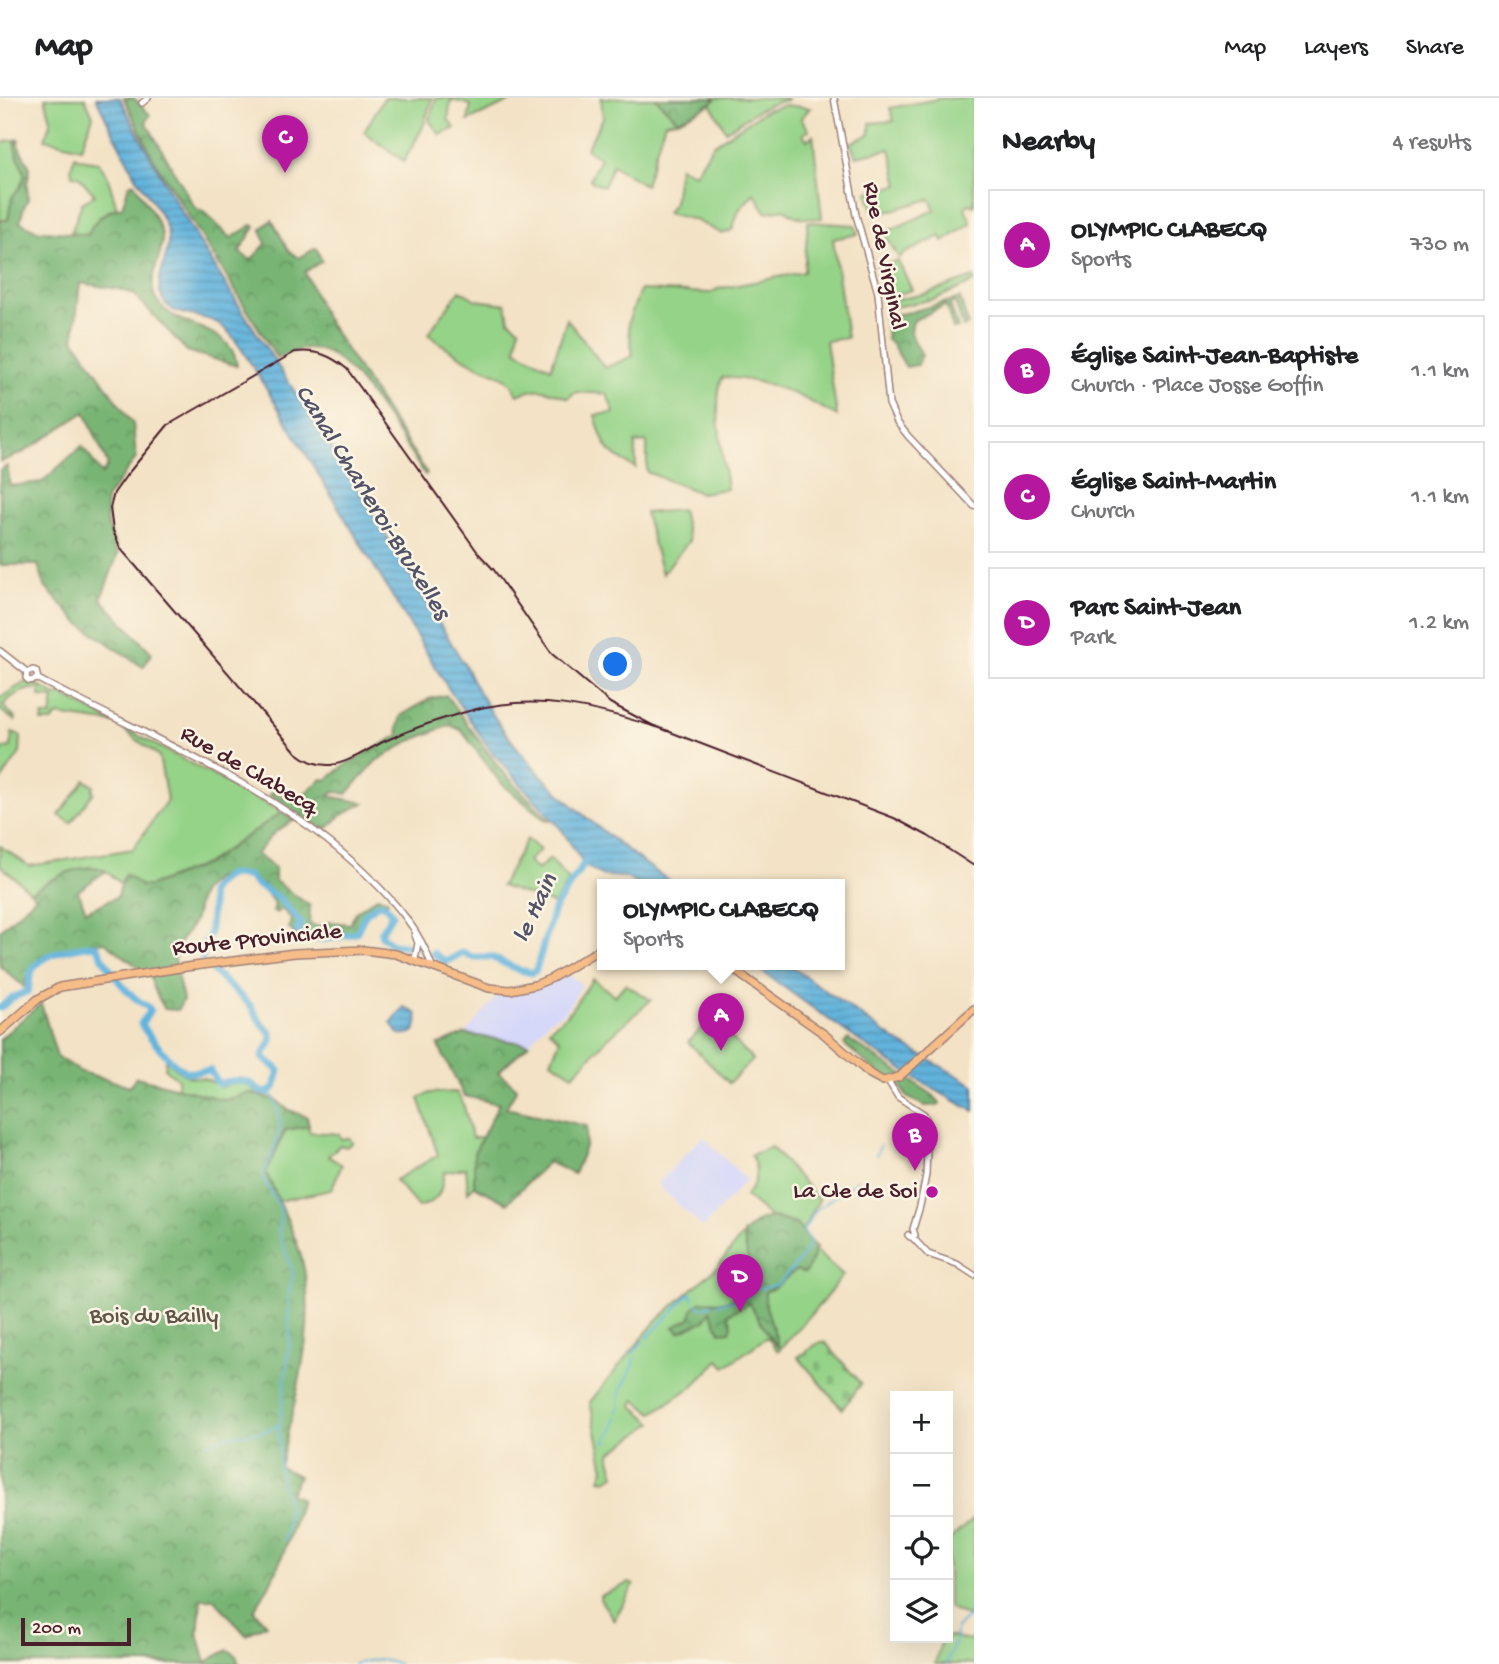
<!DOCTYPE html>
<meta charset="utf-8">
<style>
:root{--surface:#fff;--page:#f2f2f2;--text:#202124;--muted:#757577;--line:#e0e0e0;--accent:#b5179e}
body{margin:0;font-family:"Gochi Hand",sans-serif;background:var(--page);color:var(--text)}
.controls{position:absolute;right:21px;bottom:21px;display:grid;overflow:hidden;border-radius:0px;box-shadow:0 7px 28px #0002}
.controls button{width:63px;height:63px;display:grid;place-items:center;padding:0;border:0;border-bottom:2px solid var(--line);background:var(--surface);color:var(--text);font:35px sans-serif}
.scale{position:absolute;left:21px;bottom:18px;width:110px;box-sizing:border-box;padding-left:7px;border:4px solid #4a1f2b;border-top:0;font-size:19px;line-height:24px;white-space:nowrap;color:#4a1f2b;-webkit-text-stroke:5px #fcf5e5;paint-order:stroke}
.you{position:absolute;left:616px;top:567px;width:24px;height:24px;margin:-18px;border:5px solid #fff;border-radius:50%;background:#1a73e8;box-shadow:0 0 0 10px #1a73e833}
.badge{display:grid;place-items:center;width:46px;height:46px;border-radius:50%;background:var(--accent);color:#fff;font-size:23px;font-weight:700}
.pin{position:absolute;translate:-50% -58px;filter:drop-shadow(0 2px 4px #0008)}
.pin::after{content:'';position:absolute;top:37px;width:24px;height:21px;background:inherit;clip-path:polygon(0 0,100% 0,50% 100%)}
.popup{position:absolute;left:597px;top:781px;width:248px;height:91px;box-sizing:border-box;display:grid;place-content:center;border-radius:0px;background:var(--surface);filter:drop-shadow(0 2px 5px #0005);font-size:23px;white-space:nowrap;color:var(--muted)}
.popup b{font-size:26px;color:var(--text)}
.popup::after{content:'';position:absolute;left:50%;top:100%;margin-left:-14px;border:14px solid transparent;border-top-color:var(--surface)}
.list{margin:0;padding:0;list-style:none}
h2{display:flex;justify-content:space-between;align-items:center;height:91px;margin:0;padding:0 28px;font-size:30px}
h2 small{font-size:23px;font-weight:400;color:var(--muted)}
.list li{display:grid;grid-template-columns:46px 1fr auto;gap:21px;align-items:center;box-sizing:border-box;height:112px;margin:0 14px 14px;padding:0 14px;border:2px solid var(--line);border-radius:0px}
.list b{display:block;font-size:26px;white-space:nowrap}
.list p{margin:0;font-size:23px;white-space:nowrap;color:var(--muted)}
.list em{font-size:23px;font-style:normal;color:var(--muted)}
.icon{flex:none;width:38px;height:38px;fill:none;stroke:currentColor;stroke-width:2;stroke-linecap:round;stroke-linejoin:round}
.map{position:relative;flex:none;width:974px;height:1566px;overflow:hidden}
header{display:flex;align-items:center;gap:42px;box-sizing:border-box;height:98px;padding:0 35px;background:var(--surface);border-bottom:2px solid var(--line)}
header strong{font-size:33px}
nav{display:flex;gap:38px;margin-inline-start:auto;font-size:24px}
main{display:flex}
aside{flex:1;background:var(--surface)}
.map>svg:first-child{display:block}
</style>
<header>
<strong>Map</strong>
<nav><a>Map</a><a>Layers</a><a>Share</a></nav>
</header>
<main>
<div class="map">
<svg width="974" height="1566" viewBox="0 0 974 1566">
<defs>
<pattern id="forest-crowns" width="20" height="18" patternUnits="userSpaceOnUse" patternTransform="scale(1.75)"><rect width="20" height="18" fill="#78b574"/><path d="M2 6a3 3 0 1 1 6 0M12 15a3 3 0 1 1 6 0" fill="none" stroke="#64935f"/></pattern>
<pattern id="cemetery-stones" width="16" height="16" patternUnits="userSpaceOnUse" patternTransform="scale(1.75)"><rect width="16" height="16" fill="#95d388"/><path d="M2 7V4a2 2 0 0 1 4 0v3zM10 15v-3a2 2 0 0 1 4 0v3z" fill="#82b576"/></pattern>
<pattern id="garden-dots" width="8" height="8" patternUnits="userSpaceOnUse" patternTransform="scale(1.75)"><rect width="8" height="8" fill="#95d388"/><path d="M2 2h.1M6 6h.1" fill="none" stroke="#82b576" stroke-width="1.8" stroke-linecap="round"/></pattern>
<pattern id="water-rules" width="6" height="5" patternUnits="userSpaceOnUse" patternTransform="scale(1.75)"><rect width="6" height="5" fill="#62b4dd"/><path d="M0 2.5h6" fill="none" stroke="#5392b3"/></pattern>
</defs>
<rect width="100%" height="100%" fill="#fcf5e5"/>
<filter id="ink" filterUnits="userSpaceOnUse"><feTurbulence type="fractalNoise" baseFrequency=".0143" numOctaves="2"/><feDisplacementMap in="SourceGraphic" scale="14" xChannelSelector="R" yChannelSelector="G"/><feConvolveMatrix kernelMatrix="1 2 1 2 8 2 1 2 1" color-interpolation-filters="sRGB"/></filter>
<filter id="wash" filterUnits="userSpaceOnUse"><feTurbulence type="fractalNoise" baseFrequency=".00686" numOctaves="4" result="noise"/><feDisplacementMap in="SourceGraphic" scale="28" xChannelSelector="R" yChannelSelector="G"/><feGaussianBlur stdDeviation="1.57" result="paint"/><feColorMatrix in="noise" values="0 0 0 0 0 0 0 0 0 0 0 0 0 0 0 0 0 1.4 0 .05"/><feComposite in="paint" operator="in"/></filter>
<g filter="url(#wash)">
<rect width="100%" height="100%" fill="#f3e2c5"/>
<path fill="#d6d8f9" d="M569,876L582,887L565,914L548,923L529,946L465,936L498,897L534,892Z
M703,1038L746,1082L703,1130L657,1086Z"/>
<path fill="#95d388" stroke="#70795a" stroke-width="2" d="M45,0H85L93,18L81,50L45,41L51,22Z
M384,0H432L423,29L404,63L364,34Z
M436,0H509V4L468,23L471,7L451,2L448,21L455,30L440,37L429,22Z
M601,0H655L678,22L665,24L645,87L612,67L604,89L594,85L590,81L600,60L586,51L603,20Z
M716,0H786L788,2C764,5 746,20 726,33L711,6Z
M943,0H974V108L969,106L965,109L971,125L943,144L941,138L905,155L899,160L884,135L935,112L930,101L875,117L867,94L899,87L890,51L856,58L850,45L870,36V25L894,23L890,10Z
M785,7L810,10L801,20L809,32L803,36L807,42L813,37L822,120C808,121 795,121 785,111L766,114L754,95L739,112L732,132L722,136L695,122L667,115L674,104L679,69L695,76L713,47L766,12Z
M15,42V50L25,77L20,89L12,99L8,122H0V47L7,43Z
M75,58L80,61L98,64L107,77L117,110C103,114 93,123 88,137L71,135L82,105L95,97L78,78L72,77L71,69Z
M808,124L855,127L858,136L833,141L847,240L826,243L837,318C798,296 770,282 723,279C711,298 724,366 727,391L700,395L647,374V344L635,345L636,370C605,354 605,350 595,317L614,315L607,296L575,294L568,300C545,291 540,288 517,297C510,275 492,276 474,266C458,257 442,248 428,236L460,192L476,202L506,206L509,222L519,230L516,252L551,270L567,221L605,270L633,258L628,225L640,192L710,195L718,191L804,174Z
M898,163L912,192L886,200L877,169Z
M682,412L689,443L662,476L645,415Z
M25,584L36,586L57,598L62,597L282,714L206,766L150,788H141L125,776L121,786C114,780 107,772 98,770C81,765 46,785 31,794L0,767V748L29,768L133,751L167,702L159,658L114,625L57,617L52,624H42L43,618H51L54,600L40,599V591C26,589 11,597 3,608L16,621L15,623L0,612V600Z
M12,635L21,638L20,655L0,684V654L3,653L2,650L11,649Z
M85,682L94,688L92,692L94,694L71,725L59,717Z
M527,741L540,752L528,763L537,772L550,761L569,782L554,806L501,788Z
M593,881L615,898L625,886L651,902L607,941L573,977L551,963L560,942L549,931L568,916Z
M712,920L753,962L729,985L688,944Z
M166,961L177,972L190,979L204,980L222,989C234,983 251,983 257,997L249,995L225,1002L177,991L178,981L165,971Z
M456,994L463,1005L472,1040L483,1039L474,1055V1088L468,1094L466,1070L444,1074C442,1094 439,1104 418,1109L395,1082L438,1057L419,1000L430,995Z
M309,1028V1034L339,1036L341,1041L350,1040L352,1045L346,1049L340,1047L328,1058L342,1067L331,1092L278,1103L266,1074L286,1032Z
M771,1049L819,1102L799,1139L843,1177L822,1204L778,1253L767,1239L725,1269L719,1262L693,1288L653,1315L635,1302L633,1308L653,1325L612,1354L610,1360L615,1377L606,1382L600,1381L604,1371L590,1304L655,1224L717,1169L740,1140L769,1118L745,1098C757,1086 759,1072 751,1057Z
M974,1420V1516L971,1520L948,1509V1443Z
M629,1485L634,1487L614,1522L600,1501V1498Z
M948,1538L974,1543V1566H935L942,1540H948Z"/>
<path fill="url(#forest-crowns)" stroke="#616a50" stroke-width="2" d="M124,0H134L150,17L146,24L195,110L203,113L231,140L252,127L255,129L239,154L251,162L266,146L261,131L272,122L289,153L299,160L316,150L322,163L305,174L324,218L427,375L425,377C405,348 355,263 323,253C306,247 292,253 277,260L154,62Z
M655,0H716L711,6L678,22Z
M19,41L18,47L30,70L27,86L28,101L24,109L20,124L35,132L88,137C94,120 106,113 122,109L129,87L134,85C141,97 160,124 162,137C164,160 143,184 158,204C180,234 232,225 237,268L187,253L134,196L118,191L80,185L74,241L133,326L136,360L106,401L107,425L118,456L101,501L152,555L143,569L79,525L45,489L38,467H0V372L7,368L10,388L42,384L82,348L102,376L108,367L85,314L24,354L0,364V122H8L12,99L20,89L25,77L15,50V42Z
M960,200L968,227L963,229L955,204L950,206L958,230L953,231L946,207L914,222C906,237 917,245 922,258L919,261L918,267L906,269L891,244L887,242L885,218L911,214Z
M446,597L501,672L549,722L544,721L500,684L461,632L450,627L410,643L376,663L347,696L333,693L329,698L364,705L343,716L326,731L309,723L269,697L272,694L295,703L322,681L327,682L345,667L399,637L398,629L401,618L429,601Z
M282,714L294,722L274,735L256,756L275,770V783L310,808L309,826L319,829L329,824L350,826L356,814L377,799L387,801L388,804C369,805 365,816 358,832C340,838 321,841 302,836L297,839L289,830L291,820L282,811L276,815L273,814L275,806L265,793L264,786H259C242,769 216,774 202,794C196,803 198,816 193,825C187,836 175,846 175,859C174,872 181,889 183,902L178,912L164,911L153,889L150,878L105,844L70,849L34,867L25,883L29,893L0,868V832L36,799L31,794C52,781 82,762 106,773L78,793L86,813L117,799L125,776L141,788H150L206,766Z
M41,905L57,959L81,974L130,988L136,979L225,1002L249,995L275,1001L287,1011L307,1019L309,1028L285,1032L266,1074C277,1101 293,1129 301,1158C320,1227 294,1301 280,1369L299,1378L290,1396L301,1401C289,1441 278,1478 254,1512L266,1526L246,1537L214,1501H201L198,1536L206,1564L228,1552L236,1557L239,1566H0V941Z
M465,936L529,946L498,974L517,990L506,1010L587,1028L585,1049L574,1076L548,1064L507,1105L474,1088V1055L499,1006L464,998L438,947Z
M848,941L933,997L940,1005L939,1007L925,1008L907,999L901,989L877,974L844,946Z
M773,1119L796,1126L816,1150C811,1159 812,1166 805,1175L796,1172L774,1190L765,1194V1205L779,1249L771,1241L749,1205L728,1216L732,1227L730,1233L720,1234L711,1213L704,1223L679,1234L674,1229L690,1220L694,1209L702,1203L722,1204L745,1197L752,1184L743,1136L761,1121Z"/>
<path fill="url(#cemetery-stones)" stroke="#70795a" stroke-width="2" d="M820,1244H825L861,1286L842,1311L798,1259Z"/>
<path fill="url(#garden-dots)" stroke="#70795a" stroke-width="2" d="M974,179V184L935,201L889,210V203L925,196Z"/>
<path fill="url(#water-rules)" stroke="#566a84" stroke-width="2" d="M96,0H120C176,113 246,220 316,326C369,405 416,488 466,569C510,664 591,728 675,787H639L625,779L603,778L584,767L562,732L491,653L448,590L255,272C244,256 235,237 219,226C202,214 173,222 162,200C152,179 173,158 167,132C161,112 143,91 132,72C120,48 108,24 96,0Z
M753,867H789L898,944L974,987V1013C895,973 825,918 753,867Z
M404,909L417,916C419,931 414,938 399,936L391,925Z"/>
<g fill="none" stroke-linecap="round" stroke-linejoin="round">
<path stroke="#62b4dd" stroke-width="2" d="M270,993C290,1028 276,1044 263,1080L281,1111L279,1135L293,1175L288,1199L290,1241L279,1337L280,1378L289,1406L285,1442
M876,1058L880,1048
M759,1191L776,1187L784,1180L800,1162L811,1144L803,1133L816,1112L857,1082
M696,1205L701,1210L713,1207
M718,1206L747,1199L752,1195
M673,1213L690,1195L693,1201
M647,1240L670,1216
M632,1256L643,1243
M618,1314L620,1294L634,1266V1260
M606,1344L613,1332L617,1318
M206,1346C213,1343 221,1339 228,1338C246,1335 262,1336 279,1327
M354,1566L378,1561L399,1566
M946,1566L956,1542V1530L968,1518L974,1504"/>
<path stroke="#62b4dd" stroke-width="7" d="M433,855L446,864L463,854L472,859H491L519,872L532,875L536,872L554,811L587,761
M203,860L201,850L209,838L212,809L210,796L213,789L228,777L248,778L255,786L279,800L301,825L297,832C311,849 337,838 356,835L366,815L378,806L385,807L392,816L381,834L382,839L392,846L413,848
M0,910L12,900L28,893C30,885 28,878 33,871C46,853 72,851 92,847L97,849C109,872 125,896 148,909L150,912L141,926C148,937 175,971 188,974C194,975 204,973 210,972L218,986C232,982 249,979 259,993L267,995L274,990L279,973C274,966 267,965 262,958L271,944V935L263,928L250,907L213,873"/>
</g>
</g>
<g filter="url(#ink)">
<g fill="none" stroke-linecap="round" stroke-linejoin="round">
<defs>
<path id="minor" d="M834,0L856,117L878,195L889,306L897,324L908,338L974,408
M142,5L148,0
M0,553L27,574L26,580L29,583L38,581C151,641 274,687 367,777C394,803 420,832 432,868
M27,574L33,572L36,573L38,581
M415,861L418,845L415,837
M888,983L898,999L924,1016L928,1025L926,1077L920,1108L913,1131L915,1137L910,1139L908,1137
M912,1139L928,1156L957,1166L974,1177"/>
<path id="major" d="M727,867L824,936L870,976L883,983L899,979L974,911
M0,934L38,901L60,889L186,869L295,855L363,852L396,856L489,890L510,892L535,887L552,880L602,850"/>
</defs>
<use href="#minor" stroke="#9e8078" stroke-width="8"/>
<use href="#major" stroke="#9e8078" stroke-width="10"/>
<use href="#minor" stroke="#fff" stroke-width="5"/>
<use href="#major" stroke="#f7bd88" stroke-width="7"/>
<path stroke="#4a1f2b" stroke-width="2" d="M669,633C595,610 532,591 455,617C431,624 407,633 385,643C355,657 330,682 297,655L121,451L113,433L110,410L114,395L126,378L168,327L295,254C317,252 330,257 347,271L479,456L494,472L552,556L610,605L652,627L894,720L928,738L974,768"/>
</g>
</g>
<circle fill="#b5179e" stroke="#fcf5e5" stroke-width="2.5" cx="932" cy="1094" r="7"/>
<g text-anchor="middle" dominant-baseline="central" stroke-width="5" stroke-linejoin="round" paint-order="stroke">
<g font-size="24" fill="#4a1f2b" stroke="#fcf5e5">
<text transform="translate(883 158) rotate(79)">Rue de Virginal</text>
<text transform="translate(248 673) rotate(30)">Rue de Clabecq</text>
<text transform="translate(257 843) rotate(-6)">Route Provinciale</text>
</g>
<g font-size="24" fill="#4a1f2b" stroke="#fcf5e5" text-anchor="end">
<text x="918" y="1094">La Cle de Soi</text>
</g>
<g font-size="24" fill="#605547" stroke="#fcf5e5">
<text x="154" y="1219">Bois du Bailly</text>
</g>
<g font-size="26" font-style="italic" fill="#525369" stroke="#fcf5e5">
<text transform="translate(371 405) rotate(58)">Canal Charleroi-Bruxelles</text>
<text transform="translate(537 811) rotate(-65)">le Hain</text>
</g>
</g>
</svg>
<div class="controls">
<button>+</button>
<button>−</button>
<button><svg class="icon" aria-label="locate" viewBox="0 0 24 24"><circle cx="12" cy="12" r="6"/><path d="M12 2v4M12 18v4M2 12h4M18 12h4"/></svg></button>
<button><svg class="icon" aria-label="layers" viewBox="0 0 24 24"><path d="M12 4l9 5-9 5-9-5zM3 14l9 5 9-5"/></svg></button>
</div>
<div class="scale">200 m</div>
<div class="you"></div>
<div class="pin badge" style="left:721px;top:953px">A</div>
<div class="popup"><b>OLYMPIC CLABECQ</b>Sports</div>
<div class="pin badge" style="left:915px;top:1073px">B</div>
<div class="pin badge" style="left:285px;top:75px">C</div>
<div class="pin badge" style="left:740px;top:1214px">D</div>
</div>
<aside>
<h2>Nearby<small>4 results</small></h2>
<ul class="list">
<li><span class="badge">A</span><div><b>OLYMPIC CLABECQ</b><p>Sports</p></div><em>730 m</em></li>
<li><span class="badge">B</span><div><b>Église Saint-Jean-Baptiste</b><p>Church · Place Josse Goffin</p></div><em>1.1 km</em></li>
<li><span class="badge">C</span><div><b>Église Saint-Martin</b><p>Church</p></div><em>1.1 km</em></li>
<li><span class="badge">D</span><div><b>Parc Saint-Jean</b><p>Park</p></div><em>1.2 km</em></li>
</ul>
</aside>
</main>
